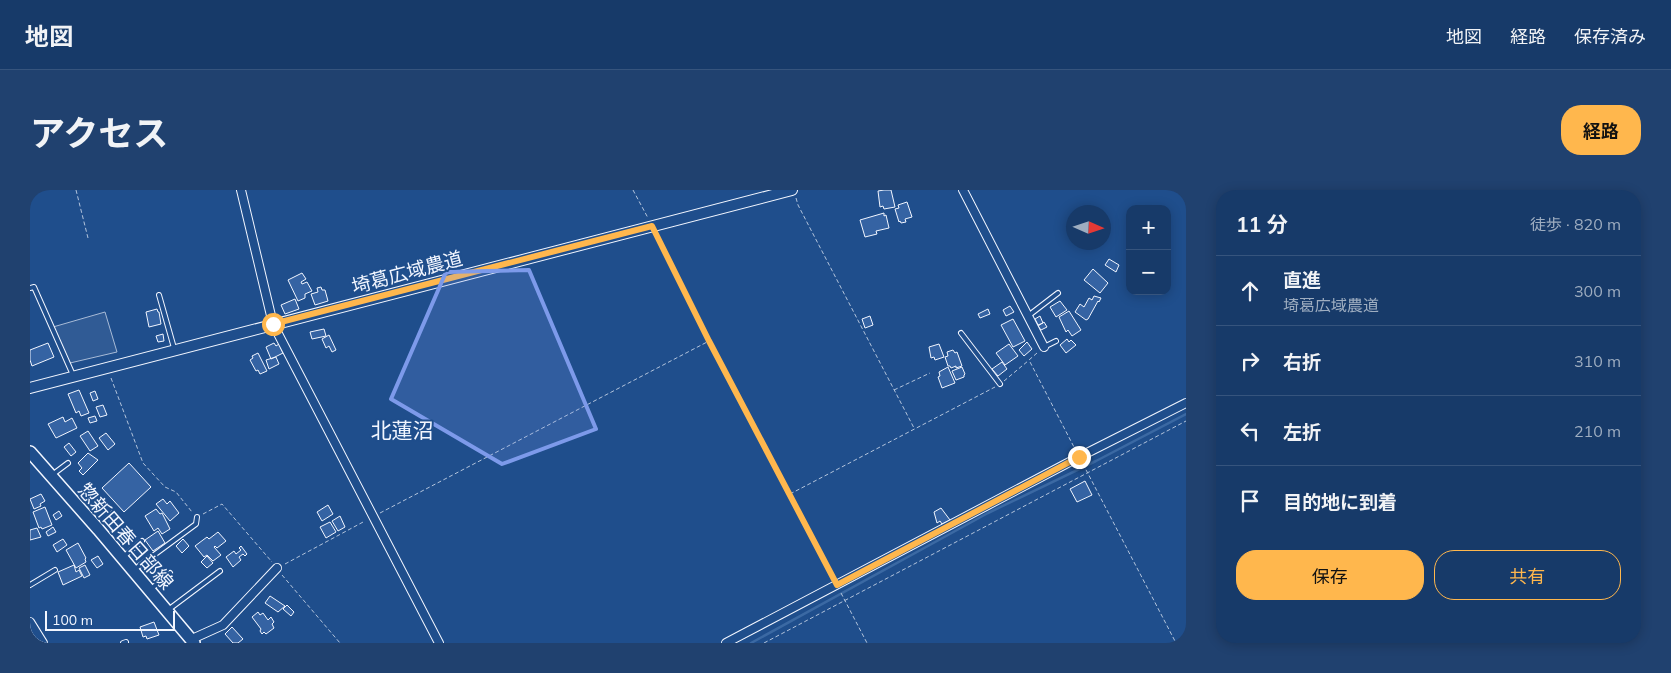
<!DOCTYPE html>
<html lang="ja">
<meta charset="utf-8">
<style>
:root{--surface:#173a69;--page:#20416f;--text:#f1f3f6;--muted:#9eadc0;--line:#36547d;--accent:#ffb74d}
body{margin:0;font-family:Mulish,"Noto Sans JP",sans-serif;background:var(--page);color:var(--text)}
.controls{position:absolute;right:15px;top:15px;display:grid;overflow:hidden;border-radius:10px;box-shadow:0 2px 12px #0003}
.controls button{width:45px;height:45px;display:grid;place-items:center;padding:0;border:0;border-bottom:1px solid var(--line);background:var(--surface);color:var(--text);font:25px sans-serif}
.compass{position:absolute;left:1036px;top:15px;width:45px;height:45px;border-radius:50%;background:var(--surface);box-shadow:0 2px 12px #0003;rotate:93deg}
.scale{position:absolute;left:15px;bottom:12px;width:130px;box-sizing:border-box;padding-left:5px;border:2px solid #f2f6ff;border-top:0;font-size:14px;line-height:18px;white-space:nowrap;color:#f2f6ff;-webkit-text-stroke:4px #1f4e8c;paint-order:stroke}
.stop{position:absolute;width:15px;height:15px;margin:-11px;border:4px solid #ffb74d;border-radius:50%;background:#fff}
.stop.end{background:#ffb74d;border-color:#fff;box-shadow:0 1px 5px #0008}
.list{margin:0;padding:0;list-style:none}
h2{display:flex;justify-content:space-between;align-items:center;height:65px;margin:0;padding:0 20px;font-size:21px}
h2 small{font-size:16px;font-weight:400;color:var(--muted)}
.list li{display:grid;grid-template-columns:32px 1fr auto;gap:15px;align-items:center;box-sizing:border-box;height:70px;padding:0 20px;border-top:1px solid var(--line)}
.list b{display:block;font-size:19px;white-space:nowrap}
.list p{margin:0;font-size:16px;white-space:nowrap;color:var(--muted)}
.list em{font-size:16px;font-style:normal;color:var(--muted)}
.actions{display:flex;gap:10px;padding:15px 20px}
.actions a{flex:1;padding:11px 0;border:1px solid var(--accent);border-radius:20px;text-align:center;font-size:18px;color:var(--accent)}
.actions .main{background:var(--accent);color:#111}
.icon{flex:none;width:28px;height:28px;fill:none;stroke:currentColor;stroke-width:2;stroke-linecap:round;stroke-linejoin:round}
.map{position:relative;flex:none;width:1156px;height:453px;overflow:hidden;border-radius:20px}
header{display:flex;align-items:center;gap:30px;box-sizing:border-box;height:70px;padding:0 25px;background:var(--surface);border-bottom:1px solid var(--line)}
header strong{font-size:24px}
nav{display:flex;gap:28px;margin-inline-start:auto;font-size:18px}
.intro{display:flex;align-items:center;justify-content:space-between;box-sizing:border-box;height:120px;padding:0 30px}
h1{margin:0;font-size:35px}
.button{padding:12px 22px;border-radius:20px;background:var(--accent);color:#111;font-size:18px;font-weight:700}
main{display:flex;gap:30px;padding:0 30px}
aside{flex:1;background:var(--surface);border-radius:20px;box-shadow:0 2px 12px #0003}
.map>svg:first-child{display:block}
</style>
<header>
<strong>地図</strong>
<nav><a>地図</a><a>経路</a><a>保存済み</a></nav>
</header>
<div class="intro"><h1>アクセス</h1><a class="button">経路</a></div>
<main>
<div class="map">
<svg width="1156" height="453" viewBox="0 0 1156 453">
<rect width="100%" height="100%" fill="#1f4e8c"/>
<path fill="#305b95" stroke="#a8bbd7" d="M75,122L87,162L40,173L23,137Z"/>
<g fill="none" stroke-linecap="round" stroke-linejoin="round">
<path stroke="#3b69a3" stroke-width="2.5" d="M721,453L958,323L1066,271L1156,224"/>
</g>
<path fill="#3563a3" stroke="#f2f6ff" d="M854,0H861L865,17L854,19L853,16L850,17L848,1Z
M877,12L882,27L875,29L876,32L871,33L870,31L869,32L865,19L869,18L868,15Z
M854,23V26L856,25L859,38L846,41L847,44L835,47L830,30Z
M1079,69L1089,75L1086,82L1075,75Z
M1063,79L1078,93L1070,103L1054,90Z
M272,83L276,89L271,92L272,94L277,92L282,101L275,104V108L268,111L258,90Z
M291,97L292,100H295L298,111L285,115L281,104L288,102L287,98Z
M1064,106L1071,108L1069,112L1068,111L1058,129L1056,130L1045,122L1050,114L1054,117L1059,108L1062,110Z
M265,109L269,119L255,124L251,115Z
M1030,111L1037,120L1026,127L1020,117Z
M980,116L984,122L976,126L973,120Z
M127,119L128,122H129L131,134L119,137L116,122Z
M958,119L960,124L950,128L948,124Z
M1039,121L1051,140L1042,146L1038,140L1036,142L1029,127Z
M840,126L843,135L835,138L832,129Z
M1010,126L1013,133L1008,135L1005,129Z
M983,129L995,151L983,157L971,135Z
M1014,132L1017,137L1011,140L1008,136Z
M294,139L296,146L282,149L280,142Z
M133,144L134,151L128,152L126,146Z
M299,145L306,160L302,162L299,156L296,158L292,149Z
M1037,149L1039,152L1041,150L1046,155L1036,163L1030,155Z
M997,152L1002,159L994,166L989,160Z
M18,153L24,167L2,176L0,170V160Z
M244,153L246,156L249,154L253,163L241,169L236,157Z
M909,154L914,167L905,170L904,167L901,168L899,157Z
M979,154L988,166L975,175L966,163Z
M923,160L925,163L927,162L932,176L926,178V176L921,178L920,176H918L915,167L918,166L917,162Z
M228,163L237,181L230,184L228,180L226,181L220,170L223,168L222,166Z
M246,167L249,174L239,179L236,170Z
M972,172L977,179L968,186L962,179Z
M918,177L925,193L912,198L908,187L910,186L909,182Z
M932,177L935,184L934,185V187L926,190L922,181Z
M49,200L59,223L51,226L49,221L46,223L38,204Z
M65,201L68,209L63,211L60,203Z
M73,215L77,225L70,227L66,217Z
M65,226L67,231L60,233L58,228Z
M33,227L35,232L42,228L47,238L26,248L18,234Z
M58,241L68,256L60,261L50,246Z
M76,243L85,254L78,260L69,248Z
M39,253L46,262L41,266L34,257Z
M58,263L68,270L53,285L49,281L52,278L48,273Z
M99,273L121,297L94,322L72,298Z
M1055,291L1062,305L1047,312L1040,299Z
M11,304L15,311L10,314L11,316L4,319L0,309Z
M133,309L137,314L140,311L149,323L140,331L126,314Z
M298,315L303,324L292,331L287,322Z
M15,317L22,335L12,339L11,337L9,338L3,322Z
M911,318L920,330L912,334L910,331L907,333L904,322Z
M83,319L89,326L79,336L73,329Z
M126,319L130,324L132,323L140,339L132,344L128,338L124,341L115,326Z
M29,321L32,326L26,330L23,325Z
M310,326L315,337L308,341L302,331Z
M300,332L306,342L296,348L290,337Z
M23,337L26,342L18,346L16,342Z
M7,338L11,347L0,350V340Z
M128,341L135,353L123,361L115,350Z
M188,342L196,351L187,358L185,356L184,357L191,365L183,371L177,365L174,367L165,356L177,347L179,349Z
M33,349L37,355L27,362L23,355Z
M153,349L159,356L152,363L146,356Z
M48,353L56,368L55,369L56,372L46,378L36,360Z
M211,356L217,364L215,366L213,364L209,367L211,370L203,377L196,367L204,361L206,364L211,360L209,358Z
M68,366L73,374L67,378L61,370Z
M177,366L183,373L177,378L171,372Z
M44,375L46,382L49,380L52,386L33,395L28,382Z
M55,375L60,385L54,388L49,378Z
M240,406L255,416L248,422L235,413Z
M257,415L264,422L261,426L253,419Z
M228,422L230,425L233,423L238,430L241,427L244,432L242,434L244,438L236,444L234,442L232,444L230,441L231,439L222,427Z
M124,432L129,445L117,449L116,446L113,447L110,437Z
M202,437L213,449L208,453H203L195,444Z"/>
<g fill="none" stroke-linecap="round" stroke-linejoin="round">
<defs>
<path id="service" d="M0,98L4,97L43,185
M129,105L144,158
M998,126L1028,103
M931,143L970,194
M1014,157L1026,151
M22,285L38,273
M93,367L112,351
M105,379L166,334L167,327
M0,395L25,380
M121,399L140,383
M138,420L190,381
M93,453L96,452"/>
<path id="minor" d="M211,0L243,134L409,453
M933,0L1014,157
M0,432L13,453
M162,449L193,435L247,378
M696,453L1049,267L1156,213"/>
<path id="tertiary" d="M0,198L762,0"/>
<path id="secondary" d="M0,262L68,339L164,453"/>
</defs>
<use href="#service" stroke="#f2f6ff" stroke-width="6"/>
<use href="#minor" stroke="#f2f6ff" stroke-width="10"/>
<use href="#tertiary" stroke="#f2f6ff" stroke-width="12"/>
<use href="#secondary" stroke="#f2f6ff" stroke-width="14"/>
<path stroke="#b3c4dc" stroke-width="1" stroke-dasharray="4 2.5" stroke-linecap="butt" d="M0,0H1
M46,0L58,48
M603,0L618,28
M766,8L768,15L884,238
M626,45L679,151L803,388
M1007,163L999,170L1045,259
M81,188L113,273L135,297L146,302L162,322
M974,191L998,171
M864,200L900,183
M1053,274L1146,453
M760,304L965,197
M350,323L679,151
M173,324L192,314L242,372
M255,374L335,331
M252,385L310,453
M811,403L837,453
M734,453L1156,231"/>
<use href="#service" stroke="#1f4e8c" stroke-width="4"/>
<use href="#minor" stroke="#1f4e8c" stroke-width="8"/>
<use href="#tertiary" stroke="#1f4e8c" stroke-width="10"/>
<use href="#secondary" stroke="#1f4e8c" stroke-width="11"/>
</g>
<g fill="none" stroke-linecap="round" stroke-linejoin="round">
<path stroke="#ffb74d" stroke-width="6" d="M243,134L622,36L679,151L807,395L1049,267"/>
</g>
<path fill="#7d9aea" fill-opacity="0.2" stroke="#7d9aea" stroke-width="4" stroke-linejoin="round" d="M499,80L566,239L472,274L361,209L416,82Z"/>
<g text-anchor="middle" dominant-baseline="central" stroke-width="4" stroke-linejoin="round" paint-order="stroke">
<g font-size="19" fill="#f2f6ff" stroke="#1f4e8c">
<text transform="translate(377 82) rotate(-15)">埼葛広域農道</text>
<text transform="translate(96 346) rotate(49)">惣新田春日部線</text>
</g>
<g font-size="21" fill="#f2f6ff" stroke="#1f4e8c">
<text x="372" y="240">北蓮沼</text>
</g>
</g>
</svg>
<div class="controls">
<button>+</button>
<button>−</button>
</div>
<svg class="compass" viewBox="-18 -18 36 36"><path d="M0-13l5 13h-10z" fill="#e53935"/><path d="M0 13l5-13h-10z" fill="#9eadc0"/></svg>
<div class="scale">100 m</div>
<div class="stop" style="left:243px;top:134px"></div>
<div class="stop end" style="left:1049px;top:267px"></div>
</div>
<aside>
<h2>11 分<small>徒歩 · 820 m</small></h2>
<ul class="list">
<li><svg class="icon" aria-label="ahead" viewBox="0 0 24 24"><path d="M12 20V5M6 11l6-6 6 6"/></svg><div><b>直進</b><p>埼葛広域農道</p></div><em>300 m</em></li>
<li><svg class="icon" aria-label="right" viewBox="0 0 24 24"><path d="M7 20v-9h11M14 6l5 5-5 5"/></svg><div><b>右折</b></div><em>310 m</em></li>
<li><svg class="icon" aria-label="left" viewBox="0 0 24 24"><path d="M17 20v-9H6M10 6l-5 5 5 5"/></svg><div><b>左折</b></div><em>210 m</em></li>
<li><svg class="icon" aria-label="arrive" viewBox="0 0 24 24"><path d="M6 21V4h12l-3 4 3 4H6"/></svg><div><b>目的地に到着</b></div></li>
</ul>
<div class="actions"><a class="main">保存</a><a>共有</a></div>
</aside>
</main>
